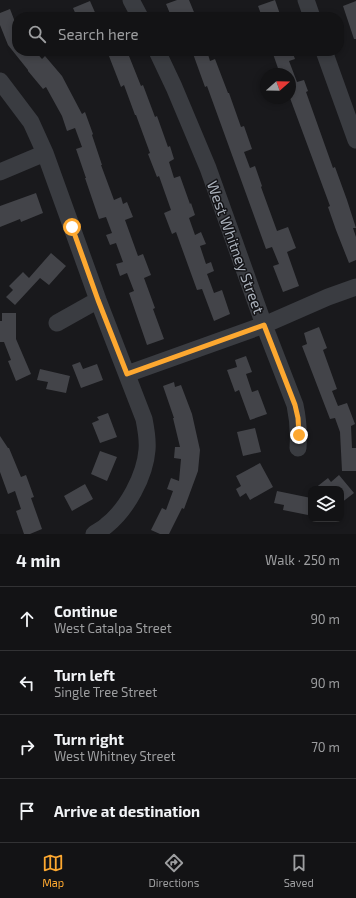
<!DOCTYPE html>
<meta charset="utf-8">
<style>
:root{--surface:#131315;--page:#202022;--text:#f1f3f6;--muted:#9d9ea0;--line:#323234;--accent:#fda830}
body{margin:0;font-family:"Exo 2",sans-serif;background:var(--page);color:var(--text)}
.controls{position:absolute;right:12px;bottom:12px;display:grid;overflow:hidden;border-radius:8px;box-shadow:0 2px 6px #0003}
.controls button{width:36px;height:36px;display:grid;place-items:center;padding:0;border:0;border-bottom:1px solid var(--line);background:var(--surface);color:var(--text);font:20px sans-serif}
.compass{position:absolute;left:260px;top:68px;width:36px;height:36px;border-radius:50%;background:var(--surface);box-shadow:0 2px 6px #0003;rotate:70deg}
.stop{position:absolute;width:12px;height:12px;margin:-9px;border:3px solid #fda830;border-radius:50%;background:#fff}
.stop.end{background:#fda830;border-color:#fff;box-shadow:0 1px 4px #0008}
.list{margin:0;padding:0;list-style:none}
h2{display:flex;justify-content:space-between;align-items:center;height:52px;margin:0;padding:0 16px;font-size:17px}
h2 small{font-size:13px;font-weight:400;color:var(--muted)}
.list li{display:grid;grid-template-columns:26px 1fr auto;gap:12px;align-items:center;box-sizing:border-box;height:64px;padding:0 16px;border-top:1px solid var(--line)}
.list b{display:block;font-size:15px;white-space:nowrap}
.list p{margin:0;font-size:13px;white-space:nowrap;color:var(--muted)}
.list em{font-size:13px;font-style:normal;color:var(--muted)}
.icon{flex:none;width:22px;height:22px;fill:none;stroke:currentColor;stroke-width:2;stroke-linecap:round;stroke-linejoin:round}
.map{position:relative;flex:none;width:356px;height:534px;overflow:hidden}
.search{position:absolute;background:var(--surface);box-shadow:0 2px 6px #0003;left:12px;right:12px;top:12px;height:44px;display:flex;align-items:center;gap:10px;box-sizing:border-box;padding:0 14px;border-radius:16px;color:var(--muted);font-size:15px}
.sheet{height:308px;background:var(--surface)}
nav{display:flex;justify-content:space-around;align-items:center;box-sizing:border-box;height:56px;border-top:1px solid var(--line);background:var(--surface);font-size:11px;color:var(--muted)}
nav a{display:grid;justify-items:center;gap:2px}
nav .on{color:var(--accent)}
.map>svg:first-child{display:block}
</style>
<div class="map">
<svg width="356" height="534" viewBox="0 0 356 534">
<rect width="100%" height="100%" fill="#19191c"/>
<path fill="#434449" d="M177,0H189L196,17H179L178,13L171,16L166,4Z
M275,0L281,17H262L258,6Z
M90,1L97,17H77L73,8Z
M356,1V39H354L343,6Z
M10,9L17,27V51H35L42,59L45,56L62,76L82,114L85,112L93,134L92,135L102,165H101L114,200L121,197L123,204L127,202L133,217L125,220L138,256L143,254L151,275L144,278L155,308L153,309L164,339L147,345L129,293L134,291L127,273L120,276L116,264L123,262L116,243L110,245L106,235L112,233L106,217L99,219L85,178H86L76,149L82,147L75,128L67,131L62,116L46,87L43,89L28,71V70L8,45L0,25V13Z
M107,51H127L141,86L143,85L155,117L157,116L168,147L170,146L174,159L169,162L174,178L180,176L190,204L191,203L195,215L189,218L195,235L201,232L206,244L200,246L206,264L211,262L214,271L207,274L214,293L222,290L230,314L214,321L202,289L197,290L176,232L172,234L164,213L171,210L159,176L157,177L148,154L150,153L136,115H135L124,85L121,87Z
M192,51H207L210,61L215,59L228,93H229L241,127L244,126L252,149L244,152L250,168L255,166L262,186L261,187L277,231L288,227L296,248L287,252L299,286L283,292L273,266L279,264L272,247L266,249L207,86L205,87Z
M272,51H292L295,59L289,61L297,82L304,80L308,91L306,92L333,168L335,167L347,200L356,228H353L356,237V260L349,263L336,230L328,207L330,206L290,98V74H280Z
M36,193L43,213L21,222L20,219L0,227V206Z
M51,253L66,266L49,285L40,278L15,305L6,297L13,290L9,286L23,272L29,278Z
M2,313H16V339L31,374L16,381L8,361L11,360L4,342H0V321H2Z
M319,327L327,348L323,350L337,389L332,391L338,406L347,403L355,424L351,426L352,448H356V471H342L340,432L335,418L330,419L302,346L307,344L304,333Z
M246,356L252,372L246,374L252,392L258,390L267,414L250,420L239,390L235,392L227,370L237,367L235,360Z
M80,362L83,369L97,364L103,380L81,388L72,365Z
M40,369L70,376L66,393L46,389L48,382L37,380Z
M174,382L175,387L181,385L192,414L200,450L198,471L184,509L182,508L169,534H160L151,530L162,508L166,510L173,491L167,489L171,478L179,481L181,459L174,458L175,447H180L173,418H174L163,386Z
M108,413L117,437L100,443L92,423L99,420L97,417Z
M255,428L261,452L243,456L237,432Z
M0,436L8,448H9L21,477L26,475L34,497L31,498L42,529L30,534H24L16,511L21,509L15,491L8,494L0,472Z
M100,451L117,457L107,481L91,474Z
M260,463L273,487L250,500L246,493L240,497L236,489L241,486L236,476Z
M339,475L354,493L341,503V489H314L328,478L331,482Z
M85,484L93,499L72,511L64,496Z
M277,491L311,498L308,515L283,510L284,505L274,503Z"/>
<g fill="none" stroke-linecap="round" stroke-linejoin="round">
<path stroke="#3a3c41" stroke-width="17" d="M131,0L140,17
M306,0L312,17
M157,51L174,87L208,168L264,325L295,405C298,419 299,433 298,448
M324,51L356,140
M0,81L31,122L45,153L98,300L144,419C146,429 148,440 147,450C145,476 127,509 107,525C103,529 98,531 94,534
M0,172L45,153
M57,323L98,300
M127,374L264,325L328,297L356,287"/>
</g>
<g fill="none" stroke-linecap="round" stroke-linejoin="round">
<path stroke="#fda830" stroke-width="5" d="M72,227L98,300L127,374L264,325L295,405L298,418L299,435"/>
</g>
<g text-anchor="middle" dominant-baseline="central" stroke-width="3" stroke-linejoin="round" paint-order="stroke">
<g font-size="15" fill="#abb2bc" stroke="#141417">
<text transform="translate(236 247) rotate(70)">West Whitney Street</text>
</g>
</g>
</svg>
<div class="controls">
<button><svg class="icon" aria-label="layers" viewBox="0 0 24 24"><path d="M12 4l9 5-9 5-9-5zM3 14l9 5 9-5"/></svg></button>
</div>
<svg class="compass" viewBox="-18 -18 36 36"><path d="M0-13l5 13h-10z" fill="#e53935"/><path d="M0 13l5-13h-10z" fill="#9d9ea0"/></svg>
<div class="stop" style="left:72px;top:227px"></div>
<div class="stop end" style="left:299px;top:435px"></div>
<div class="search"><svg class="icon" aria-label="search" viewBox="0 0 24 24"><circle cx="10" cy="10" r="6"/><path d="M15 15l6 6"/></svg>Search here</div>
</div>
<section class="sheet">
<h2>4 min<small>Walk · 250 m</small></h2>
<ul class="list">
<li><svg class="icon" aria-label="ahead" viewBox="0 0 24 24"><path d="M12 20V5M6 11l6-6 6 6"/></svg><div><b>Continue</b><p>West Catalpa Street</p></div><em>90 m</em></li>
<li><svg class="icon" aria-label="left" viewBox="0 0 24 24"><path d="M17 20v-9H6M10 6l-5 5 5 5"/></svg><div><b>Turn left</b><p>Single Tree Street</p></div><em>90 m</em></li>
<li><svg class="icon" aria-label="right" viewBox="0 0 24 24"><path d="M7 20v-9h11M14 6l5 5-5 5"/></svg><div><b>Turn right</b><p>West Whitney Street</p></div><em>70 m</em></li>
<li><svg class="icon" aria-label="arrive" viewBox="0 0 24 24"><path d="M6 21V4h12l-3 4 3 4H6"/></svg><div><b>Arrive at destination</b></div></li>
</ul>
</section>
<nav>
<a class="on"><svg class="icon" aria-label="map" viewBox="0 0 24 24"><path d="M3 6l6-2 6 2 6-2v14l-6 2-6-2-6 2zM9 4v14M15 6v14"/></svg>Map</a>
<a><svg class="icon" aria-label="directions" viewBox="0 0 24 24"><path d="M12 3l9 9-9 9-9-9zM9 14v-3h6M13 9l2 2-2 2"/></svg>Directions</a>
<a><svg class="icon" aria-label="saved" viewBox="0 0 24 24"><path d="M7 4h10v16l-5-4-5 4z"/></svg>Saved</a>
</nav>
